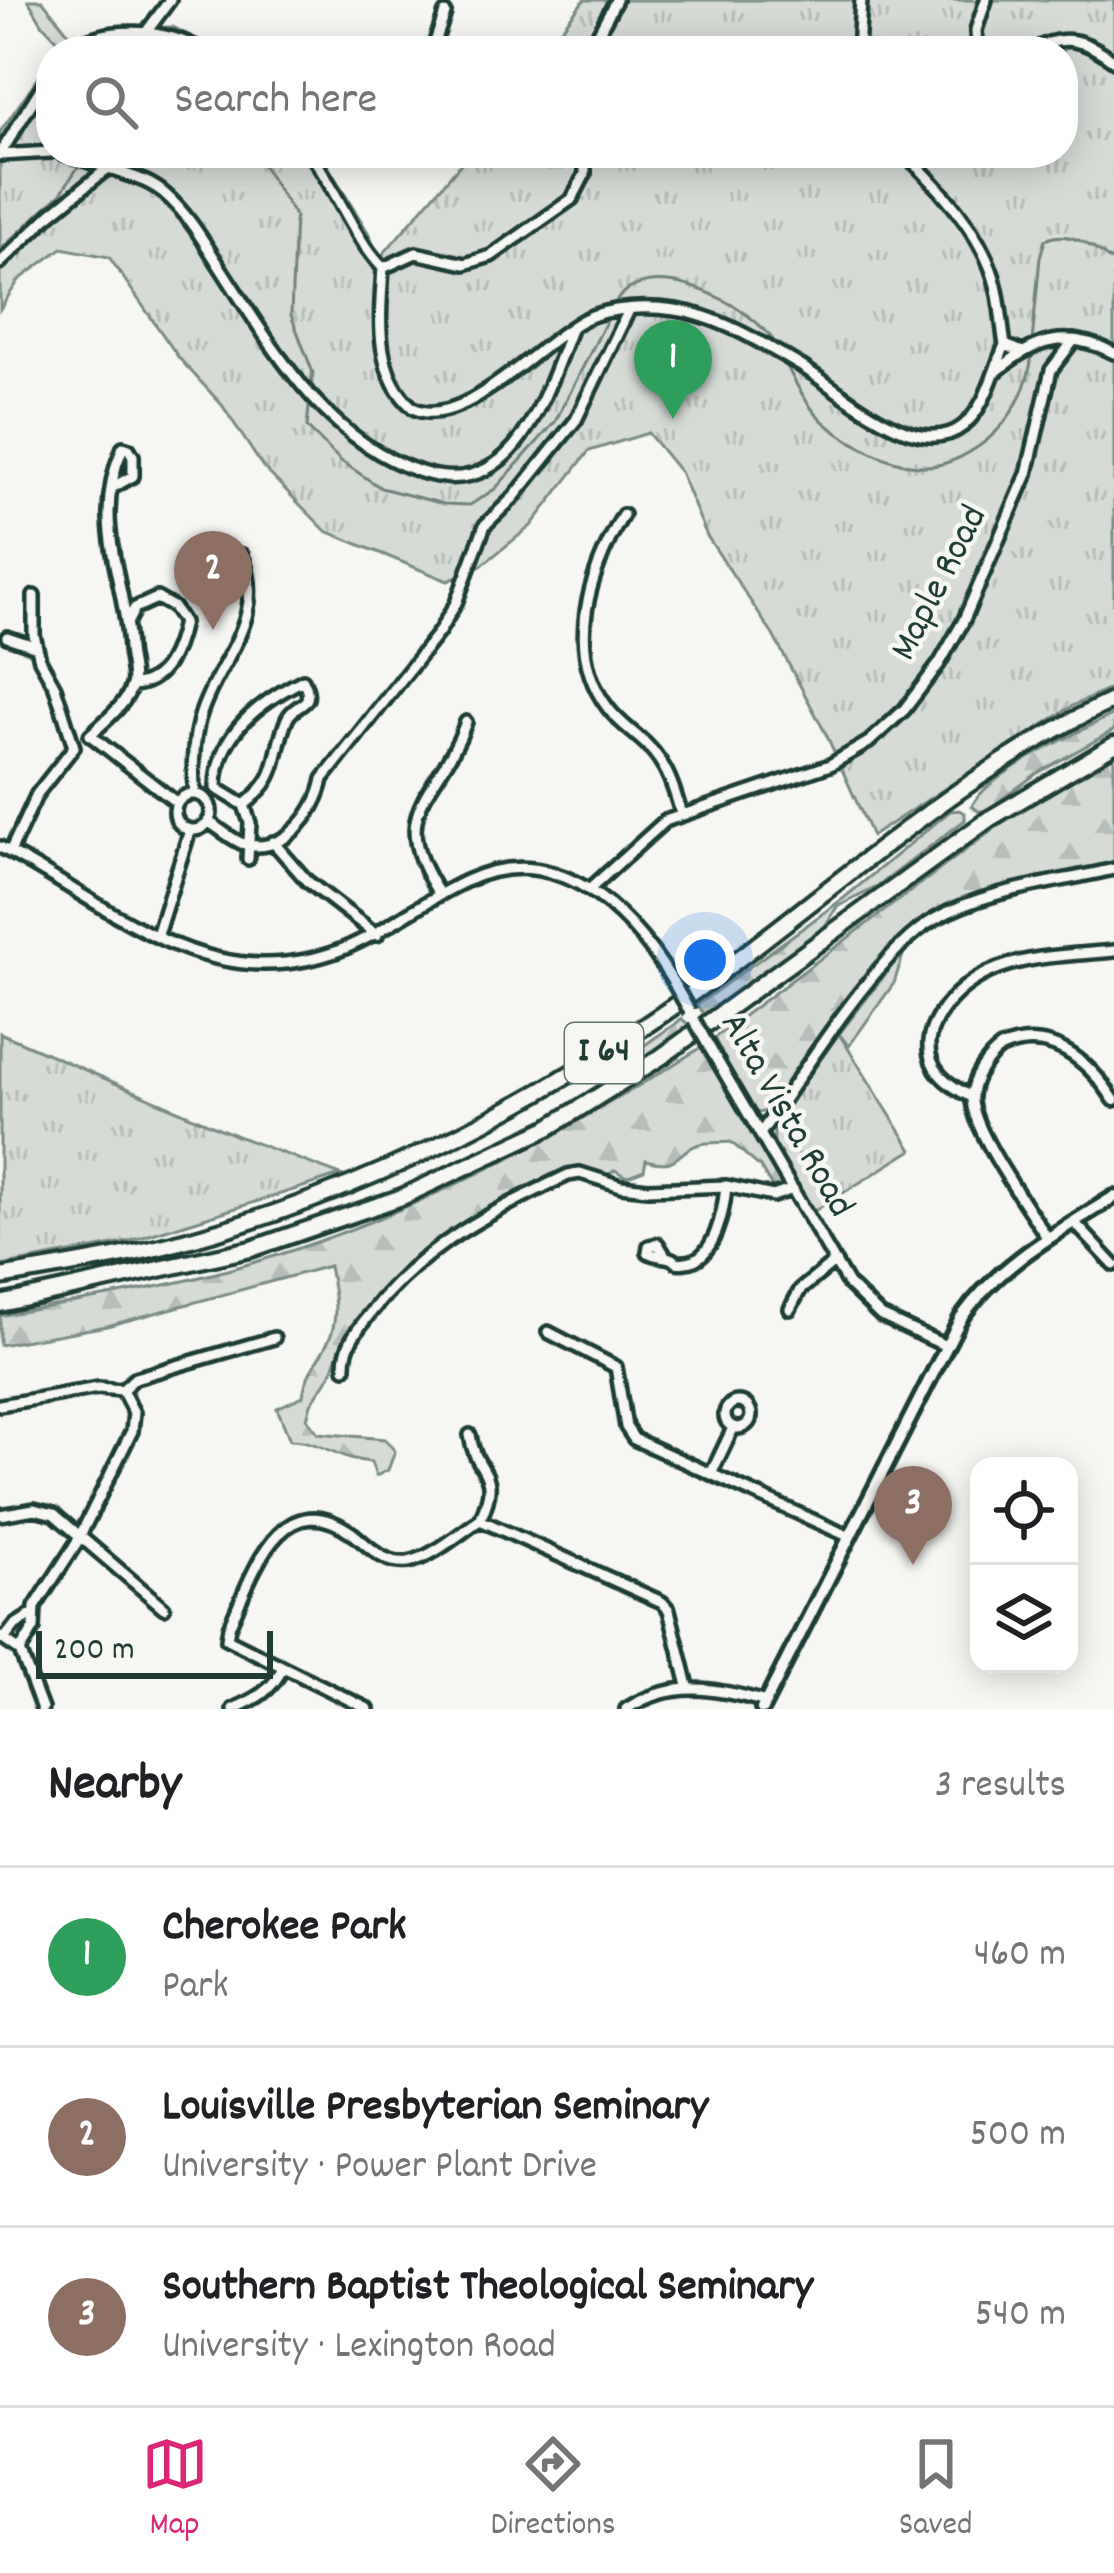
<!DOCTYPE html>
<meta charset="utf-8">
<style>
:root{--surface:#fff;--page:#f2f2f2;--text:#202124;--muted:#757577;--line:#e0e0e0;--accent:#db2777}
body{margin:0;font-family:Dekko,sans-serif;background:var(--page);color:var(--text)}
.controls{position:absolute;right:36px;bottom:36px;display:grid;overflow:hidden;border-radius:24px;box-shadow:0 6px 30px #0003}
.controls button{width:108px;height:108px;display:grid;place-items:center;padding:0;border:0;border-bottom:3px solid var(--line);background:var(--surface);color:var(--text);font:60px sans-serif}
.scale{position:absolute;left:36px;bottom:30px;width:237px;box-sizing:border-box;padding-left:12px;border:6px solid #1f3d34;border-top:0;font-size:33px;line-height:42px;white-space:nowrap;color:#1f3d34;-webkit-text-stroke:9px #f6f6f2;paint-order:stroke}
.you{position:absolute;left:705px;top:960px;width:42px;height:42px;margin:-30px;border:9px solid #fff;border-radius:50%;background:#1a73e8;box-shadow:0 0 0 18px #1a73e833}
.badge{display:grid;place-items:center;width:78px;height:78px;border-radius:50%;background:var(--accent);color:#fff;font-size:39px;font-weight:700}
.pin{position:absolute;translate:-50% -99px;filter:drop-shadow(0 3px 6px #0008)}
.pin::after{content:'';position:absolute;top:63px;width:42px;height:36px;background:inherit;clip-path:polygon(0 0,100% 0,50% 100%)}
.list{margin:0;padding:0;list-style:none}
h2{display:flex;justify-content:space-between;align-items:center;height:156px;margin:0;padding:0 48px;font-size:51px}
h2 small{font-size:39px;font-weight:400;color:var(--muted)}
.list li{display:grid;grid-template-columns:78px 1fr auto;gap:36px;align-items:center;box-sizing:border-box;height:180px;padding:0 48px;border-top:3px solid var(--line)}
.list b{display:block;font-size:45px;white-space:nowrap}
.list p{margin:0;font-size:39px;white-space:nowrap;color:var(--muted)}
.list em{font-size:39px;font-style:normal;color:var(--muted)}
.icon{flex:none;width:66px;height:66px;fill:none;stroke:currentColor;stroke-width:2;stroke-linecap:round;stroke-linejoin:round}
.map{position:relative;flex:none;width:1114px;height:1709px;overflow:hidden}
.search{position:absolute;background:var(--surface);box-shadow:0 6px 30px #0003;left:36px;right:36px;top:36px;height:132px;display:flex;align-items:center;gap:30px;box-sizing:border-box;padding:0 42px;border-radius:48px;color:var(--muted);font-size:45px}
.sheet{height:696px;background:var(--surface)}
nav{display:flex;justify-content:space-around;align-items:center;box-sizing:border-box;height:168px;border-top:3px solid var(--line);background:var(--surface);font-size:33px;color:var(--muted)}
nav a{display:grid;justify-items:center;gap:6px}
nav .on{color:var(--accent)}
.map>svg:first-child{display:block}
</style>
<div class="map">
<svg width="1114" height="1709" viewBox="0 0 1114 1709">
<defs>
<pattern id="grass-tufts" width="24" height="20" patternUnits="userSpaceOnUse" patternTransform="scale(3)"><rect width="24" height="20" fill="#d6dbd6"/><path d="M3 7l-1-3M5 7V3M7 7l1-3M15 17l-1-3M17 17v-4M19 17l1-3" fill="none" stroke="#b7bdb8"/></pattern>
<pattern id="forest-firs" width="22" height="20" patternUnits="userSpaceOnUse" patternTransform="scale(3)"><rect width="22" height="20" fill="#d6dbd6"/><path d="M5 1l3.5 6h-7zM16 11l3.5 6h-7z" fill="#b7bdb8"/></pattern>
</defs>
<rect width="100%" height="100%" fill="#f6f6f2"/>
<filter id="ink" filterUnits="userSpaceOnUse"><feTurbulence type="fractalNoise" baseFrequency=".00833" numOctaves="2"/><feDisplacementMap in="SourceGraphic" scale="24" xChannelSelector="R" yChannelSelector="G"/><feConvolveMatrix kernelMatrix="1 2 1 2 8 2 1 2 1" color-interpolation-filters="sRGB"/></filter>
<g filter="url(#ink)">
<path fill="url(#grass-tufts)" stroke="#7a8c85" stroke-width="3" d="M28,0H42L71,36L118,28L173,27L218,51H57L61,44L43,25Z
M584,0H1114V687L1072,706L872,836L826,734L773,635L707,536L680,472L648,433L589,451L531,526L481,566L448,581L326,531L263,467L222,405L179,358L109,257L62,248L19,280L0,309V132L51,59V153H320L369,234L379,259L470,153H1063V51H544Z
M0,1033L237,1136L341,1175L124,1243L0,1266Z
M839,1034L912,1150L811,1213C796,1187 765,1153 776,1122Z"/>
<path fill="url(#forest-firs)" stroke="#7a8c85" stroke-width="3" d="M1114,714V730L1036,774L986,811H978L972,806C988,772 1079,732 1114,714Z
M1114,755V865L1024,886L913,930L773,1110L758,1113L750,1107L714,1038L1014,814Z
M959,810L965,813V820L877,887L837,907L822,931L707,1019L697,1005L844,898L950,811Z
M905,949L894,983L849,1046L839,1034Z
M682,1019L692,1029L611,1083L606,1072Z
M700,1048L706,1049L785,1184L775,1192L760,1167L731,1142C721,1143 709,1142 700,1144C674,1151 681,1170 646,1160L644,1170L626,1177L615,1170L605,1177L587,1169L571,1168L419,1253L385,1287L342,1344L331,1374L311,1404L307,1419L318,1433L385,1439L395,1451L388,1470L376,1476L371,1462C341,1460 319,1440 290,1440L277,1408L303,1396C306,1370 322,1358 331,1335C339,1312 333,1289 329,1266L107,1326L0,1345V1316C62,1304 126,1294 188,1280C372,1237 541,1148 700,1048Z"/>
<g fill="none" stroke-linecap="round" stroke-linejoin="round">
<path stroke="#72847d" stroke-width="3" d="M255,153L295,216L291,315L313,373L311,388
M0,250L61,193L80,164
M613,306C645,249 753,304 777,346
M1032,342L1040,257L1045,240C1070,228 1094,248 1114,263
M784,360C792,377 801,394 812,409C832,436 892,468 926,466C948,466 969,454 986,441C1012,420 1030,385 1032,352
M310,397L307,427L341,461L381,488L444,504L470,505L495,489L555,422L610,314"/>
<defs>
<path id="minor" d="M144,35L170,0
M68,51C101,23 169,29 203,51
M432,51L445,13
M589,51L616,0
M858,51L861,0
M977,51L976,30L986,0
M1032,51C1062,32 1087,40 1114,61
M61,153L108,168
M310,153C336,189 353,237 383,268
M585,153V174L572,199L491,256L465,264L416,253L383,268C380,316 373,373 413,408C461,433 542,340 585,319C610,307 648,306 675,310C719,316 764,344 801,366C839,389 917,463 963,426C987,406 993,371 1005,345
M904,153C940,188 979,230 994,278C1001,300 1001,323 1005,345L1020,351
M0,154L51,72
M0,155L51,152
M0,263L51,214L108,168C128,176 148,179 165,194C188,214 204,242 220,267C272,347 325,441 421,472C516,503 545,394 572,327
M996,372C1034,339 1067,329 1114,353
M113,487L133,476V456L129,449L123,447C90,523 125,575 129,648C129,658 135,675 132,685C127,704 104,722 90,735L177,803
M623,515C590,571 563,649 608,708C619,723 635,733 648,746C667,765 674,788 681,813
M128,621L135,608L157,598L173,607L183,622C177,650 165,684 132,685
M7,637L37,647
M303,680C317,709 295,701 287,719C271,757 283,775 244,805L216,788C216,734 260,702 303,680Z
M195,794C192,772 193,742 199,720C216,660 269,622 242,555
M175 812a18 18 0 1 1 36 0a18 18 0 1 1-36 0Z
M244,805L250,823L248,859
M208,821C218,828 230,838 241,843C282,858 317,813 323,779L439,632L456,603L485,525L514,497L576,420L629,310
M273,842L307,881L377,935
M0,847C83,889 168,965 265,964C355,963 392,916 466,881C556,839 629,909 673,982
M10,852L37,794L74,747L55,687L40,660L34,635V596
M591,888L665,821L830,765L869,742L904,710L939,664L963,622L1027,474L1051,370L1074,340
M440,895C382,808 440,797 466,722
M157,935L190,830
M708,1045L848,1284L881,1316L946,1346
M971,1097C948,1085 927,1070 929,1042C930,1029 937,1018 944,1008C985,954 1053,957 1114,951
M760,1134C802,1075 876,952 935,919C987,889 1056,883 1114,869
M1074,1222L1114,1265
M1048,1239C1030,1210 969,1127 972,1096C973,1078 987,1058 1001,1048C1050,1027 1088,1060 1114,1100
M666,1257L658,1244L649,1246L648,1252C654,1256 660,1256 666,1257C681,1260 670,1264 686,1262C715,1260 724,1209 726,1186
M790,1309L800,1290L834,1262
M548,1332L616,1367L626,1427L634,1439L850,1537
M345,1368C344,1344 358,1329 372,1311C423,1246 494,1210 568,1175L580,1173L621,1186L648,1189L726,1186L773,1196L793,1189
M122,1390L135,1378L274,1338
M725 1415a13 13 0 1 1 26 0a13 13 0 1 1-26 0Z
M0,1405L98,1388L122,1390
M470,1435C476,1477 503,1469 480,1520
M711,1474L733,1428
M0,1515L34,1509L54,1514L164,1608
M0,1637L20,1651L42,1709
M5,1638L15,1625L33,1614
M20,1651L34,1628L35,1607L77,1542L132,1431L134,1413L122,1390
M233,1709C254,1700 272,1691 282,1669
M368,1709L227,1639L229,1627C251,1579 279,1481 352,1533C369,1546 384,1565 408,1562C432,1558 460,1533 480,1520L662,1602L669,1610L688,1686
M626,1709C673,1679 715,1688 766,1702"/>
<path id="major" d="M762,1709L961,1318C1000,1263 1058,1232 1114,1197"/>
<path id="highway" d="M0,1277C56,1267 114,1259 169,1245C365,1194 542,1103 705,984C835,889 967,767 1114,700
M0,1304L251,1249L402,1197L548,1128L661,1057L989,819L1114,745"/>
</defs>
<use href="#minor" stroke="#1f3d34" stroke-width="18"/>
<use href="#major" stroke="#1f3d34" stroke-width="20"/>
<use href="#highway" stroke="#1f3d34" stroke-width="22"/>
<use href="#minor" stroke="#f6f6f2" stroke-width="9"/>
<use href="#major" stroke="#f6f6f2" stroke-width="10"/>
<use href="#highway" stroke="#f6f6f2" stroke-width="14"/>
<defs>
<path id="minor-bridge" d="M673,982L690,1012
M694,1020L708,1045"/>
</defs>
<use href="#minor-bridge" stroke="#1f3d34" stroke-width="18" stroke-linecap="butt"/>
<use href="#minor-bridge" stroke="#f6f6f2" stroke-width="9"/>
</g>
</g>
<g text-anchor="middle" dominant-baseline="central" stroke-width="9" stroke-linejoin="round" paint-order="stroke">
<rect fill="#f6f6f2" stroke="#60746d" stroke-width="3" x="565" y="1023" width="78" height="60" rx="9"/>
<g font-size="36" font-weight="bold" fill="#1f3d34">
<text x="604" y="1053">I 64</text>
</g>
<g font-size="39" fill="#1f3d34" stroke="#f6f6f2">
<text transform="translate(941 584) rotate(-63)">Maple Road</text>
<text transform="translate(785 1116) rotate(60)">Alta Vista Road</text>
</g>
</g>
</svg>
<div class="controls">
<button><svg class="icon" aria-label="locate" viewBox="0 0 24 24"><circle cx="12" cy="12" r="6"/><path d="M12 2v4M12 18v4M2 12h4M18 12h4"/></svg></button>
<button><svg class="icon" aria-label="layers" viewBox="0 0 24 24"><path d="M12 4l9 5-9 5-9-5zM3 14l9 5 9-5"/></svg></button>
</div>
<div class="scale">200 m</div>
<div class="you"></div>
<div class="pin badge" style="left:673px;top:419px;background:#2e9e5b">1</div>
<div class="pin badge" style="left:213px;top:630px;background:#8d6e63">2</div>
<div class="pin badge" style="left:913px;top:1565px;background:#8d6e63">3</div>
<div class="search"><svg class="icon" aria-label="search" viewBox="0 0 24 24"><circle cx="10" cy="10" r="6"/><path d="M15 15l6 6"/></svg>Search here</div>
</div>
<section class="sheet">
<h2>Nearby<small>3 results</small></h2>
<ul class="list">
<li><span class="badge" style="background:#2e9e5b">1</span><div><b>Cherokee Park</b><p>Park</p></div><em>460 m</em></li>
<li><span class="badge" style="background:#8d6e63">2</span><div><b>Louisville Presbyterian Seminary</b><p>University · Power Plant Drive</p></div><em>500 m</em></li>
<li><span class="badge" style="background:#8d6e63">3</span><div><b>Southern Baptist Theological Seminary</b><p>University · Lexington Road</p></div><em>540 m</em></li>
</ul>
</section>
<nav>
<a class="on"><svg class="icon" aria-label="map" viewBox="0 0 24 24"><path d="M3 6l6-2 6 2 6-2v14l-6 2-6-2-6 2zM9 4v14M15 6v14"/></svg>Map</a>
<a><svg class="icon" aria-label="directions" viewBox="0 0 24 24"><path d="M12 3l9 9-9 9-9-9zM9 14v-3h6M13 9l2 2-2 2"/></svg>Directions</a>
<a><svg class="icon" aria-label="saved" viewBox="0 0 24 24"><path d="M7 4h10v16l-5-4-5 4z"/></svg>Saved</a>
</nav>
